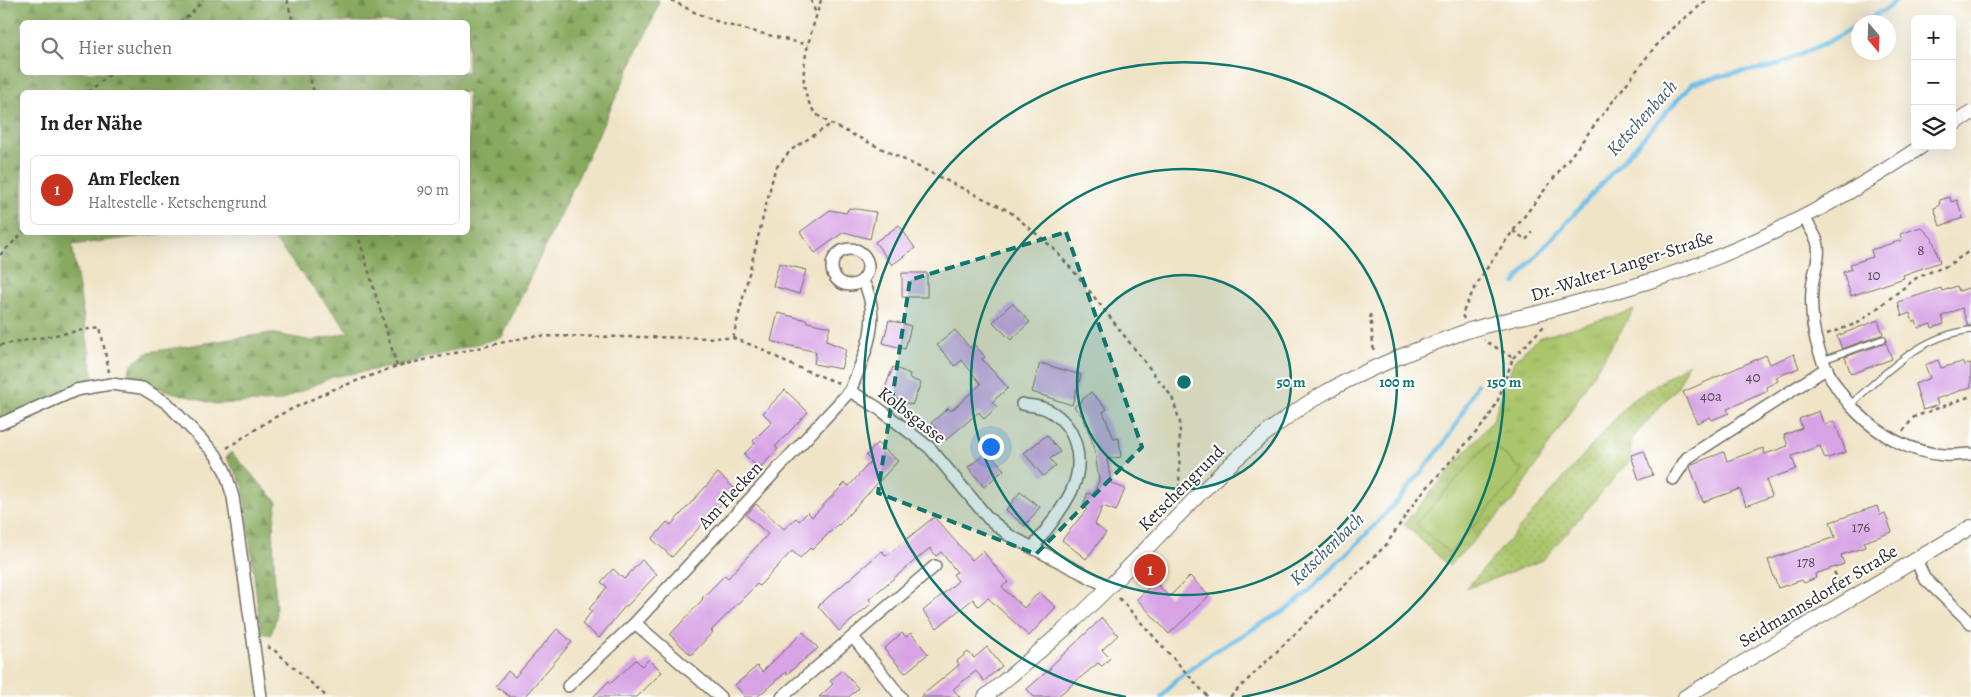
<!DOCTYPE html>
<html lang="de">
<meta charset="utf-8">
<style>
:root{--surface:#fff;--page:#f6f6f6;--text:#222;--muted:#767676;--line:#e0e0e0;--accent:#c8321e}
body{margin:0;font-family:Alegreya,serif;background:var(--page);color:var(--text)}
.controls{position:absolute;right:15px;top:15px;display:grid;overflow:hidden;border-radius:8px;box-shadow:0 5px 20px #0002}
.controls button{width:45px;height:45px;display:grid;place-items:center;padding:0;border:0;border-bottom:1px solid var(--line);background:var(--surface);color:var(--text);font:25px sans-serif}
.compass{position:absolute;left:1851px;top:15px;width:45px;height:45px;border-radius:50%;background:var(--surface);box-shadow:0 5px 20px #0002;rotate:161deg}
.you{position:absolute;left:990px;top:446px;width:18px;height:18px;margin:-12px;border:4px solid #fff;border-radius:50%;background:#1a73e8;box-shadow:0 0 0 8px #1a73e833}
.badge{display:grid;place-items:center;width:32px;height:32px;border-radius:50%;background:var(--accent);color:#fff;font-size:16px;font-weight:700}
.pin{position:absolute;translate:-50% -50%;border:2px solid #fff;box-shadow:0 1px 5px #0006}
.list{margin:0;padding:0;list-style:none}
h2{display:flex;justify-content:space-between;align-items:center;height:65px;margin:0;padding:0 20px;font-size:21px}
h2 small{font-size:16px;font-weight:400;color:var(--muted)}
.list li{display:grid;grid-template-columns:32px 1fr auto;gap:15px;align-items:center;box-sizing:border-box;height:70px;margin:0 10px 10px;padding:0 10px;border:1px solid var(--line);border-radius:8px}
.list b{display:block;font-size:19px;white-space:nowrap}
.list p{margin:0;font-size:16px;white-space:nowrap;color:var(--muted)}
.list em{font-size:16px;font-style:normal;color:var(--muted)}
.icon{flex:none;width:28px;height:28px;fill:none;stroke:currentColor;stroke-width:2;stroke-linecap:round;stroke-linejoin:round}
.map{position:relative;flex:none;width:1971px;height:697px;overflow:hidden}
.search{position:absolute;background:var(--surface);box-shadow:0 5px 20px #0002;left:20px;top:20px;width:450px;height:55px;display:flex;align-items:center;gap:12px;box-sizing:border-box;padding:0 18px;border-radius:8px;color:var(--muted);font-size:19px}
.panel{position:absolute;background:var(--surface);box-shadow:0 5px 20px #0002;left:20px;top:90px;width:450px;height:145px;border-radius:8px}
.map>svg:first-child{display:block}
</style>
<div class="map">
<svg width="1971" height="697" viewBox="0 0 1971 697">
<defs>
<pattern id="grass-dots" width="8" height="8" patternUnits="userSpaceOnUse" patternTransform="scale(1.25)"><rect width="8" height="8" fill="#abc56b"/><path d="M2 2h.1M6 6h.1" fill="none" stroke="#93a95d" stroke-width="1.8" stroke-linecap="round"/></pattern>
<pattern id="forest-firs" width="22" height="20" patternUnits="userSpaceOnUse" patternTransform="scale(1.25)"><rect width="22" height="20" fill="#88aa5f"/><path d="M5 1l3.5 6h-7zM16 11l3.5 6h-7z" fill="#6f8b4f"/></pattern>
<pattern id="park-tufts" width="24" height="20" patternUnits="userSpaceOnUse" patternTransform="scale(1.25)"><rect width="24" height="20" fill="#abc56b"/><path d="M3 7l-1-3M5 7V3M7 7l1-3M15 17l-1-3M17 17v-4M19 17l1-3" fill="none" stroke="#93a95d"/></pattern>
</defs>
<rect width="100%" height="100%" fill="#fff"/>
<filter id="ink" filterUnits="userSpaceOnUse"><feTurbulence type="fractalNoise" baseFrequency=".02" numOctaves="2"/><feDisplacementMap in="SourceGraphic" scale="10" xChannelSelector="R" yChannelSelector="G"/><feConvolveMatrix kernelMatrix="1 2 1 2 8 2 1 2 1" color-interpolation-filters="sRGB"/></filter>
<filter id="wash" filterUnits="userSpaceOnUse"><feTurbulence type="fractalNoise" baseFrequency=".0096" numOctaves="4" result="noise"/><feDisplacementMap in="SourceGraphic" scale="20" xChannelSelector="R" yChannelSelector="G"/><feGaussianBlur stdDeviation="1.12" result="paint"/><feColorMatrix in="noise" values="0 0 0 0 0 0 0 0 0 0 0 0 0 0 0 0 0 1.4 0 .05"/><feComposite in="paint" operator="in"/></filter>
<g filter="url(#wash)">
<rect width="100%" height="100%" fill="#f0e4c7"/>
<path fill="url(#grass-dots)" stroke="#6b784b" d="M1689,363L1678,386L1631,440L1630,460L1543,560L1466,589L1630,402Z"/>
<path fill="url(#forest-firs)" stroke="#5a6a45" fill-rule="evenodd" d="M0,0H659L653,19L502,337L397,366L332,377L280,401L215,404L168,391L126,377L132,364L149,352L270,333L312,341L349,332L269,233L468,232V92H22V232L167,233L72,245L94,381L0,429ZM22,22H468V72H22Z
M231,452L277,502L273,530L276,618L271,635L261,633L243,485L226,457Z"/>
<path fill="url(#park-tufts)" stroke="#6b784b" d="M1634,310L1516,497L1449,566L1404,524L1493,420L1514,361L1538,338Z"/>
<path fill="#abc56b" stroke="#6b784b" d="M1490,442L1523,471L1449,553L1416,524Z"/>
<g fill="none" stroke-linecap="round" stroke-linejoin="round">
<path stroke="#6bbde7" stroke-width="4.5" d="M1862,22L1885,10L1896,0
M1515,283L1528,265L1693,83L1734,73L1772,67L1828,42L1858,25
M1161,697L1177,679L1215,651L1284,611L1306,594L1356,545L1400,498L1439,450L1456,425L1477,384"/>
</g>
<g id="blocks">
<path fill="#d7a3e5" d="M1950,197L1951,202L1957,200L1963,218L1940,226L1934,208L1939,206L1940,200Z
M849,208L876,212L870,239L844,232L815,253L800,232L830,210L846,213Z
M899,225L915,248L892,265L875,242Z
M1921,227L1932,238L1940,262L1903,275L1904,278L1851,296L1843,272L1852,269L1850,264L1873,257L1871,250L1902,240L1900,234Z
M779,263L806,270L799,294L773,286Z
M902,273H927V297H902Z
M1957,286L1959,291L1971,287V325L1968,326L1962,308L1942,316L1944,324L1932,328L1931,324L1918,328L1916,321L1913,322L1910,313L1902,316L1898,302L1941,288L1942,291Z
M1012,303L1030,322L1011,340L993,322Z
M778,313L807,320V322L830,327L826,341L846,349L841,369L814,364L816,352L771,341Z
M889,320L911,326L905,349L883,343Z
M1878,320L1883,334L1842,349L1837,336Z
M955,330L970,348L974,344L985,357L982,359L1008,388L992,402L997,407L984,419L979,412L946,440L931,423L948,408L951,411L981,384L962,360L955,366L937,345Z
M1886,343L1892,359L1851,374L1845,357Z
M1794,354L1799,368L1776,377L1778,381L1766,387L1768,391L1727,409L1729,413L1712,420L1710,417L1697,423L1683,392L1766,355L1770,364Z
M1938,360L1941,368L1962,362L1964,365L1971,363V387L1936,399L1938,405L1923,410L1915,384L1930,378L1925,365Z
M1040,363L1081,375L1072,405L1032,392Z
M893,367L910,374L909,378L921,383L912,405L883,393Z
M785,390L808,412L775,447L778,449L759,469L744,454L755,443L753,441L772,422L763,413Z
M1091,392L1107,409L1103,412L1114,439L1119,438L1121,457L1107,459L1111,483L1125,489L1116,511L1103,506L1095,524L1106,533L1086,559L1062,540L1087,509L1082,507L1088,493L1093,495L1099,481L1094,446L1083,417L1074,407Z
M1819,411L1824,425L1834,421L1846,452L1825,459L1820,446L1792,456L1796,469L1766,480L1772,496L1746,506L1740,489L1703,502L1690,467L1692,464L1724,452L1727,461L1763,448L1765,454L1788,446L1784,435L1802,428L1799,419Z
M1047,435L1060,452L1050,459L1056,466L1043,476L1024,453Z
M877,443L898,461L839,525L838,524L812,550L810,548L800,558L792,551L759,586L757,584L711,631L713,632L691,655L670,635L703,599L702,598L725,575L728,578L768,534L746,515L756,504L784,529L796,518L799,521L808,512L812,517L845,483L849,486L871,461L866,456Z
M988,451L1004,470L984,487L968,467Z
M1644,451L1653,475L1639,480L1631,455Z
M718,473L735,489L672,557L652,539L667,522L671,525Z
M1020,492L1040,507L1025,526L1006,510Z
M1877,506L1880,515L1885,513L1892,532L1864,542L1865,547L1841,555L1844,564L1815,574L1816,578L1804,583L1802,580L1778,588L1768,560L1835,537L1830,522Z
M934,517L972,560L983,551L1008,582L1002,587L1024,608L1039,592L1056,607L1029,636L988,598L978,606L973,599L937,628L923,611L958,581L953,574L957,572L941,552L936,556L930,548L869,599L872,603L839,631L818,606L882,551L886,556Z
M642,560L657,574L627,606L626,605L599,638L582,624L592,611L589,609L607,587L601,582L613,569L624,579Z
M1190,576L1209,596L1169,634L1137,599L1155,582L1169,597Z
M1102,618L1118,635L1102,650L1110,658L1102,666L1098,663L1057,697H1034L1027,689L1051,668L1050,667Z
M557,629L572,642L524,697H510L496,686L508,671L515,677Z
M803,632L818,648L787,674L786,672L757,697H745L735,685L757,666L762,672Z
M902,633L906,637L911,633L928,654L905,673L884,649Z
M987,647L1002,666L984,681L976,671L953,689L960,697H920L959,665L957,661L968,652L974,658Z
M649,659L662,672L637,697H593L609,681L611,683L636,660L642,666Z
M842,670L858,688L849,697H819L833,684L830,681Z"/>
</g>
</g>
<g filter="url(#ink)">
<use href="#blocks" fill-opacity="0" stroke="#706c62" stroke-width="1"/>
<g fill="none" stroke-linecap="round" stroke-linejoin="round">
<defs>
<path id="service" d="M1823,360L1883,339
M1850,405C1885,373 1921,335 1971,330"/>
<path id="minor" d="M1804,217C1808,225 1814,233 1817,241C1822,257 1812,274 1812,290C1811,301 1812,314 1813,324C1821,389 1878,450 1944,455C1953,456 1962,454 1971,454
M832 267a18 18 0 1 1 36 0a18 18 0 1 1-36 0Z
M863,281C883,318 865,355 850,391L878,408L930,448L988,518L1010,536L1033,548
M1022,404C1030,406 1041,406 1048,410C1077,425 1085,461 1072,490C1065,507 1044,532 1033,548L1109,587
M0,424L76,390L111,384L142,388L167,403L216,455L225,471L233,497L261,697
M1673,479L1687,458L1827,368
M1916,559L1924,578L1971,623
M635,623L720,697
M853,637L901,697
M568,686L635,623L850,391
M782,697L935,566"/>
<path id="tertiary" d="M1952,125L1971,113
M985,697C1028,661 1071,626 1110,586C1176,520 1238,445 1319,396C1365,369 1417,349 1467,331C1491,323 1517,318 1542,312C1590,299 1639,286 1686,269C1769,239 1848,196 1922,146
M1685,697L1971,527"/>
</defs>
<use href="#service" stroke="#706c62" stroke-width="8"/>
<use href="#minor" stroke="#706c62" stroke-width="14"/>
<use href="#tertiary" stroke="#706c62" stroke-width="16"/>
<path stroke="#706c62" stroke-width="2.5" stroke-dasharray="4 4" stroke-linecap="butt" d="M287,0L293,22
M671,0L696,13L724,24L808,45
M811,0L816,14
M821,0C812,33 792,78 813,110C817,116 825,120 831,124L1009,211L1052,247L1077,275L1172,397L1180,422L1179,495
M179,22L190,15L203,0
M308,72L314,92
M88,92L113,72
M1513,231L1526,240L1532,232
M357,232L397,366
M0,255L24,232
M1370,314L1374,353
M1464,319L1462,315C1474,285 1494,257 1513,231L1650,53L1670,30L1707,0
M1827,334L1858,323L1919,276L1947,266L1971,250
M733,338L775,169L791,150L831,124
M0,345L100,327L109,372
M1513,358L1544,326
M1903,431L1914,417L1971,396
M227,448L273,418L332,390L397,366L532,336L733,338L762,349L787,363L841,384
M1834,572L1844,588
M1119,598L1208,697
M267,647L273,649L327,697
M1230,697L1386,545L1416,500L1488,419L1498,400L1513,358L1484,340"/>
<use href="#service" stroke="#fff" stroke-width="5.5"/>
<use href="#minor" stroke="#fff" stroke-width="11"/>
<use href="#tertiary" stroke="#fff" stroke-width="14"/>
</g>
</g>
<path fill="#0f766e" fill-opacity="0.2" stroke="#0f766e" stroke-width="4" stroke-dasharray="10 6" stroke-linejoin="round" d="M1066,232L1142,447L1036,554L878,493L910,280Z"/>
<circle cx="1184" cy="382" r="107" fill="#0f766e" fill-opacity=".12"/>
<g fill="none" stroke="#0f766e" stroke-width="2.5">
<circle cx="1184" cy="382" r="107"/>
<circle cx="1184" cy="382" r="213"/>
<path d="M1126 697A320 320 0 1 1 1242 697"/>
</g>
<g text-anchor="middle" dominant-baseline="central" stroke-width="4" stroke-linejoin="round" paint-order="stroke">
<g font-size="15" fill="#56495a">
<text x="1921" y="250">8</text>
<text x="1874" y="275">10</text>
<text x="1753" y="377">40</text>
<text x="1711" y="396">40a</text>
<text x="1861" y="527">176</text>
<text x="1806" y="562">178</text>
</g>
<g font-size="18" fill="#2b2b2b" stroke="#fff">
<text transform="translate(1622 266) rotate(-18)">Dr.-Walter-Langer-Straße</text>
<text transform="translate(912 415) rotate(38)">Kolbsgasse</text>
<text transform="translate(1181 488) rotate(-45)">Ketschengrund</text>
<text transform="translate(730 495) rotate(-47)">Am Flecken</text>
<text transform="translate(1818 596) rotate(-31)">Seidmannsdorfer Straße</text>
</g>
<g font-size="19" font-style="italic" fill="#415e6d" stroke="#fff">
<text transform="translate(1642 118) rotate(-48)">Ketschenbach</text>
<text transform="translate(1327 549) rotate(-44)">Ketschenbach</text>
</g>
</g>
<circle cx="1184" cy="382" r="8" fill="#0f766e" stroke="#fff" stroke-width="2.5"/>
<g font-size="15" text-anchor="middle" font-weight="bold" fill="#0f766e" stroke="#fff" stroke-width="4" stroke-linejoin="round" paint-order="stroke">
<text x="1291" y="387">50 m</text>
<text x="1397" y="387">100 m</text>
<text x="1504" y="387">150 m</text>
</g>
</svg>
<div class="controls">
<button>+</button>
<button>−</button>
<button><svg class="icon" aria-label="layers" viewBox="0 0 24 24"><path d="M12 4l9 5-9 5-9-5zM3 14l9 5 9-5"/></svg></button>
</div>
<svg class="compass" viewBox="-18 -18 36 36"><path d="M0-13l5 13h-10z" fill="#e53935"/><path d="M0 13l5-13h-10z" fill="#767676"/></svg>
<div class="you"></div>
<div class="pin badge" style="left:1150px;top:570px">1</div>
<div class="search"><svg class="icon" aria-label="search" viewBox="0 0 24 24"><circle cx="10" cy="10" r="6"/><path d="M15 15l6 6"/></svg>Hier suchen</div>
<section class="panel">
<h2>In der Nähe<small></small></h2>
<ul class="list">
<li><span class="badge">1</span><div><b>Am Flecken</b><p>Haltestelle · Ketschengrund</p></div><em>90 m</em></li>
</ul>
</section>
</div>
